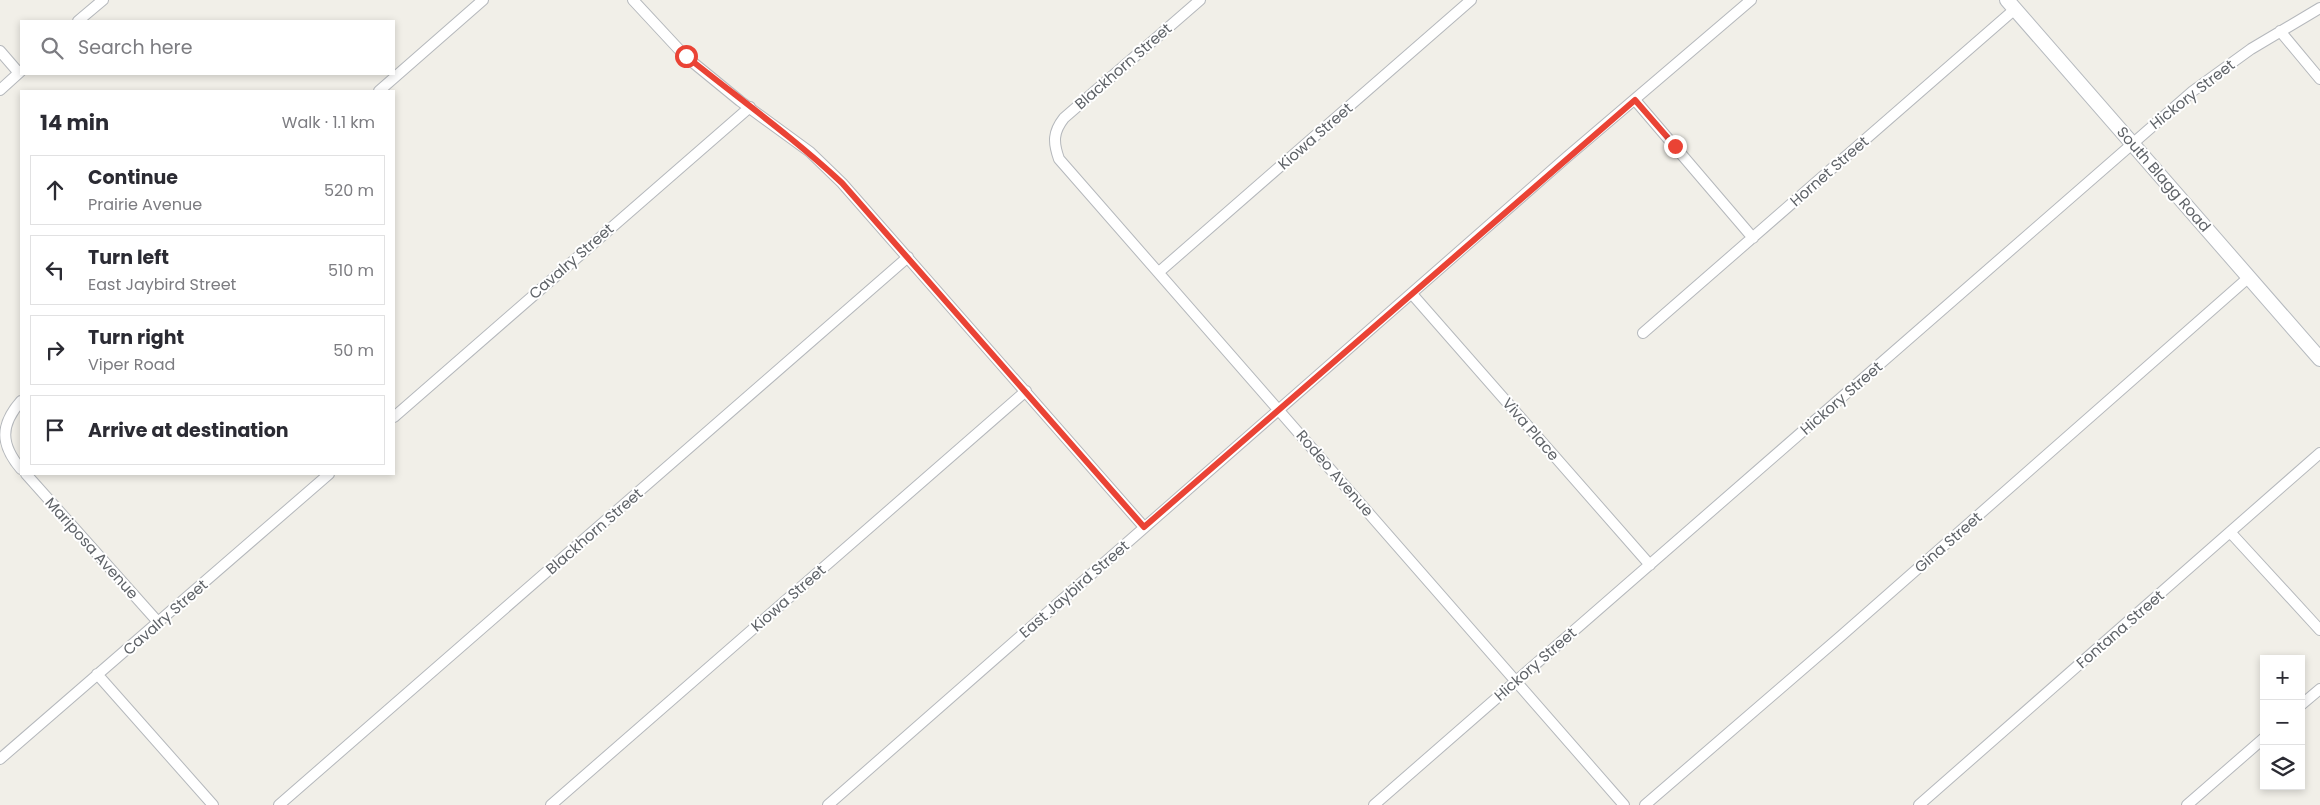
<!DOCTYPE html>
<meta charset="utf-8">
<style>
:root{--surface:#fff;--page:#f2f2f3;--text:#2b2b33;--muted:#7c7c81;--line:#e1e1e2}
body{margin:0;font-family:Poppins,sans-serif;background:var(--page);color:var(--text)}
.controls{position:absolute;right:15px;bottom:15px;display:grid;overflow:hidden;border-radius:0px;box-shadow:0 2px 8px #0003}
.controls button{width:45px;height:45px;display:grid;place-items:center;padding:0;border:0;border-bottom:1px solid var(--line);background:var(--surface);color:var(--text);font:25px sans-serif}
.stop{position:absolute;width:15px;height:15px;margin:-11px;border:4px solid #ea4335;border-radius:50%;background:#fff}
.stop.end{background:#ea4335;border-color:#fff;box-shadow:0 1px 5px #0008}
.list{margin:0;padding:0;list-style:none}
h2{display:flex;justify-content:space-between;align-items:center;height:65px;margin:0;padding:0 20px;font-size:21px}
h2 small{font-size:16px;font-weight:400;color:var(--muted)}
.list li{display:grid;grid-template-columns:32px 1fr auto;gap:15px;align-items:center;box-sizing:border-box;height:70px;margin:0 10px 10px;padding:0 10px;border:1px solid var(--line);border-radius:0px}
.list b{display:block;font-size:19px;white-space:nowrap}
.list p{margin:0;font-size:16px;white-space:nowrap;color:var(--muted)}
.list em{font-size:16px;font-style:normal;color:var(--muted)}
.icon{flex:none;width:28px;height:28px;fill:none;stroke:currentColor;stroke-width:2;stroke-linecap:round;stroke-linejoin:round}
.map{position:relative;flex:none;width:2320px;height:805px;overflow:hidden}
.search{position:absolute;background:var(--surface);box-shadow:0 2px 8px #0003;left:20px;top:20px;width:375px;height:55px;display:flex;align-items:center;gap:12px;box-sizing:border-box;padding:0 18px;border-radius:0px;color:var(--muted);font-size:19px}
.panel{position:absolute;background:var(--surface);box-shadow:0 2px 8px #0003;left:20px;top:90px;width:375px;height:385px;border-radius:0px}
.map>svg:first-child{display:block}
</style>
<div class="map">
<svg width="2320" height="805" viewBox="0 0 2320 805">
<rect width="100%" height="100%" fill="#f1efe8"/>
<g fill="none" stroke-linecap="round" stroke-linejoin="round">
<defs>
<path id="street" d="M633,0L685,56L740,101L810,152L842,183L1144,527
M1200,0L1064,118C1053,132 1053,142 1059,159L1624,805
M78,21L103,0
M2280,31L2320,79
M0,51L19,73
M0,90L21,71
M379,91L483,0
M1635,100L1753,238
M1159,272L1471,0
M1412,294L1650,565
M1643,333L2015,9
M21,401C0,425 0,444 21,469
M394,417L750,107
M26,474L158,622
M2230,532L2320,630
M97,674L213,805
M2301,705L2320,689
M0,759L329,474
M279,805L908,257
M551,805L1026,391
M828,805L1567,157L1751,0
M1374,805L2193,91L2251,49L2320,8
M1645,805L1841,636L2248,278
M1919,805L2320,453
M2187,805L2264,738"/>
<path id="secondary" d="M2007,0L2320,359"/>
</defs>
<use href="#street" stroke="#b5b8bc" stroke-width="12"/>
<use href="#secondary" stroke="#b6babf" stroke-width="16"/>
<use href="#street" stroke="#fff" stroke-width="10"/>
<use href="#secondary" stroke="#fff" stroke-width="14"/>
</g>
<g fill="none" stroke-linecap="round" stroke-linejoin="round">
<path stroke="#ea4335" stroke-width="6" d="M686,56C738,98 793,137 842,183L1144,527L1635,100L1675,146"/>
</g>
<g text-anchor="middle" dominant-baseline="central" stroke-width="4" stroke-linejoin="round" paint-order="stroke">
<g font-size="15" fill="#5f6368" stroke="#fff">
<text transform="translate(1123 66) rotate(-41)">Blackhorn Street</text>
<text transform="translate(2192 94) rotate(-38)">Hickory Street</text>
<text transform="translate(1315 136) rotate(-41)">Kiowa Street</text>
<text transform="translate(1829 171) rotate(-41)">Hornet Street</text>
<text transform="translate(2164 179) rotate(49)">South Blagg Road</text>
<text transform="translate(571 261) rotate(-41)">Cavalry Street</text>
<text transform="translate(1841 398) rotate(-41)">Hickory Street</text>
<text transform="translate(1531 429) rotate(49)">Viva Place</text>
<text transform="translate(1335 473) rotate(49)">Rodeo Avenue</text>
<text transform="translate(594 531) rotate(-41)">Blackhorn Street</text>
<text transform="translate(1948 542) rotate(-41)">Gina Street</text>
<text transform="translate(92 548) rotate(48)">Mariposa Avenue</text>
<text transform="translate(1074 589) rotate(-41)">East Jaybird Street</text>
<text transform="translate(788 598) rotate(-41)">Kiowa Street</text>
<text transform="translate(165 617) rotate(-41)">Cavalry Street</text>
<text transform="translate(2120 629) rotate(-41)">Fontana Street</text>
<text transform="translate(1535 664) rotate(-41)">Hickory Street</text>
</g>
</g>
</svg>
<div class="controls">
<button>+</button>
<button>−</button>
<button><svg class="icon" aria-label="layers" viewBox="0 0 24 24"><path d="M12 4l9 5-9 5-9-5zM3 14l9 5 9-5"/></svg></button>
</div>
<div class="stop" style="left:686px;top:56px"></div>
<div class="stop end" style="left:1675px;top:146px"></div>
<div class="search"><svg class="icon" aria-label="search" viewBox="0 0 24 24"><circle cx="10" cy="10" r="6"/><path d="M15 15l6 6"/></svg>Search here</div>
<section class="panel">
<h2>14 min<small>Walk · 1.1 km</small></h2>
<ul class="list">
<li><svg class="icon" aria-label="ahead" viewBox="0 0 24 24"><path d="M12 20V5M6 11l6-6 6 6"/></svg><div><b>Continue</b><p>Prairie Avenue</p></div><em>520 m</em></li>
<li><svg class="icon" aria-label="left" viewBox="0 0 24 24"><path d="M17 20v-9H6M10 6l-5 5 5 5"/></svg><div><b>Turn left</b><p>East Jaybird Street</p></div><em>510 m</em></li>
<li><svg class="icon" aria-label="right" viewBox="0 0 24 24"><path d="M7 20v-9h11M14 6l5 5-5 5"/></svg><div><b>Turn right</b><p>Viper Road</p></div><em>50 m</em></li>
<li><svg class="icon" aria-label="arrive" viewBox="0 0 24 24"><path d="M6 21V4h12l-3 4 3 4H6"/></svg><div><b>Arrive at destination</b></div></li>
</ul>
</section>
</div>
